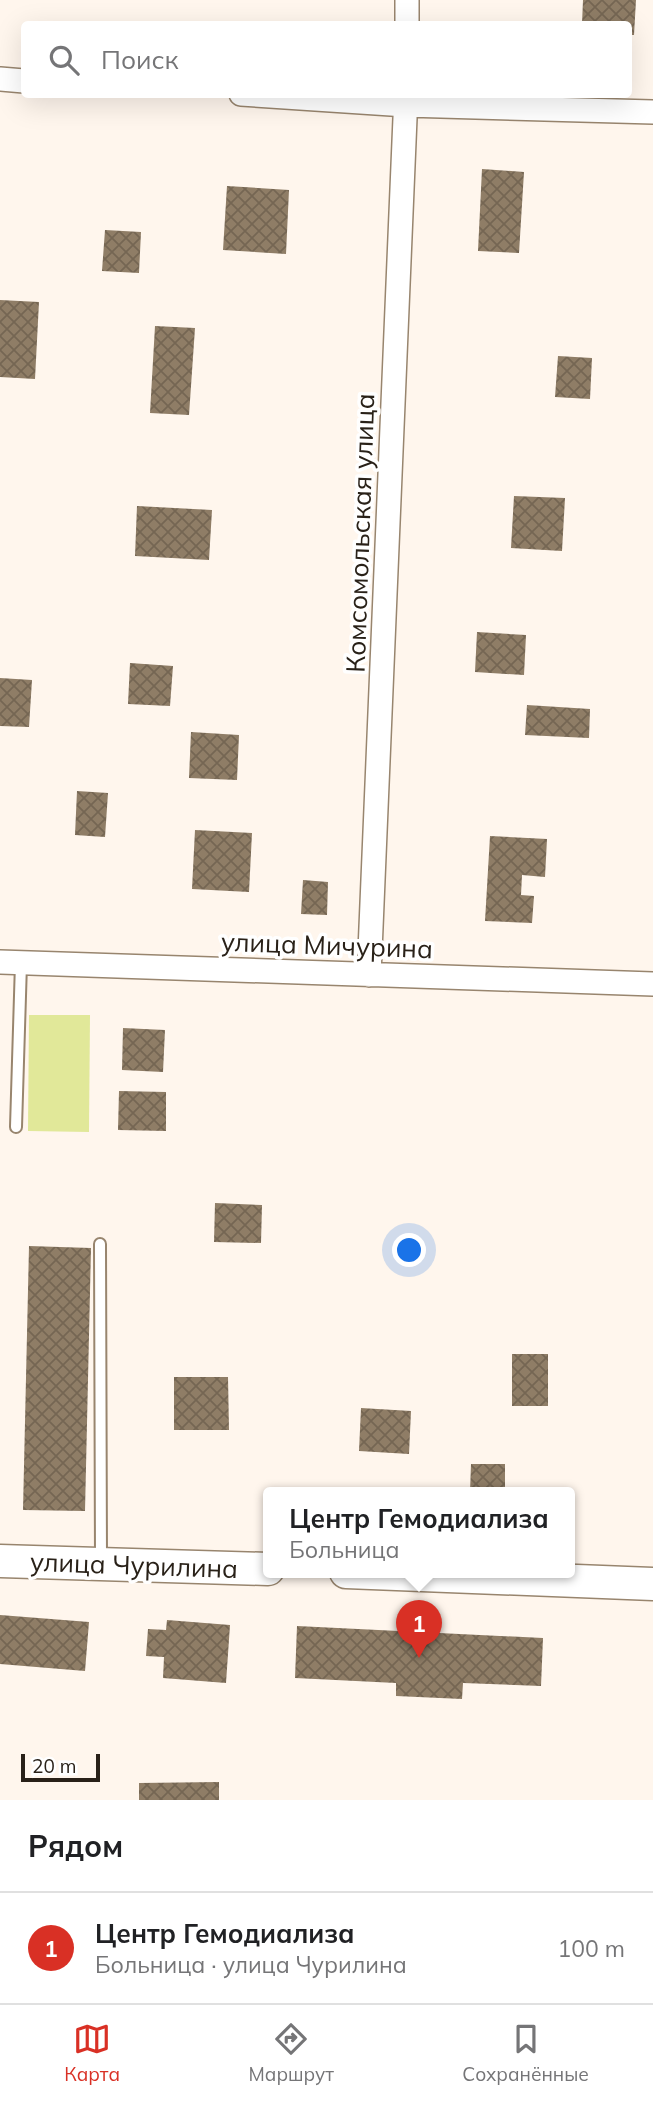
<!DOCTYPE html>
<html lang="ru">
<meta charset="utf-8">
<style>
:root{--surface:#fff;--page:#f2f2f2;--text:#202124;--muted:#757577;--line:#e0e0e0;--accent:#d93025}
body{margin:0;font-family:Mulish,sans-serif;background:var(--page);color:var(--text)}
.scale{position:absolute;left:21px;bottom:18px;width:79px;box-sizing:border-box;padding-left:7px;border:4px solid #292118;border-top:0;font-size:19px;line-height:24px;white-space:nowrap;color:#292118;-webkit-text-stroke:5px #fff;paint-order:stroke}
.you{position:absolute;left:410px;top:1251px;width:24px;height:24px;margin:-18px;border:5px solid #fff;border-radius:50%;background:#1a73e8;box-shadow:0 0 0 10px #1a73e833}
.badge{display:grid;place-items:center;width:46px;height:46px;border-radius:50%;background:var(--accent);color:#fff;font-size:23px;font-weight:700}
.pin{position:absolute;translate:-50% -58px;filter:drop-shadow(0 2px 4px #0008)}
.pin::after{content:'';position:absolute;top:37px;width:24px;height:21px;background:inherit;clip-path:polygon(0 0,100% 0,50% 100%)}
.popup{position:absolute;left:263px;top:1487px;width:312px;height:91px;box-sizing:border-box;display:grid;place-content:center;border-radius:7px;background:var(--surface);filter:drop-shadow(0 2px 5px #0005);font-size:23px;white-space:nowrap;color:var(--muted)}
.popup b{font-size:26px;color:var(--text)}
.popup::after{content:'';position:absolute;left:50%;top:100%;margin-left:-14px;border:14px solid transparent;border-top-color:var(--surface)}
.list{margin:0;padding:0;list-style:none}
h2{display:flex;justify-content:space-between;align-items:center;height:91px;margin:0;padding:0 28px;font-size:30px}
h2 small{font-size:23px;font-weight:400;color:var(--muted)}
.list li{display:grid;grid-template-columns:46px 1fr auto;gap:21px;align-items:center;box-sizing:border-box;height:112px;padding:0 28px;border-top:2px solid var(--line)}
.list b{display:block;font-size:26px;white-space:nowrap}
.list p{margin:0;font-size:23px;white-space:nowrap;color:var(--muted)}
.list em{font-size:23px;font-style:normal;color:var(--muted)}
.icon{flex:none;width:38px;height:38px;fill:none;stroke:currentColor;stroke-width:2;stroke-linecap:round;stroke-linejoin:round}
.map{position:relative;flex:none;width:653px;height:1800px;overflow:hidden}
.search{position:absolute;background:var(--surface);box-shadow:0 7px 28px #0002;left:21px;right:21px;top:21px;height:77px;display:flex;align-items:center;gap:18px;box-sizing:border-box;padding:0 24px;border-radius:7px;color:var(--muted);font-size:26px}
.sheet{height:203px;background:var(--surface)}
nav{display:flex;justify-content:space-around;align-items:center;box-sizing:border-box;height:98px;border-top:2px solid var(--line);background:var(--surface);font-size:19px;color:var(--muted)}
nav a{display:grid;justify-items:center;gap:4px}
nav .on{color:var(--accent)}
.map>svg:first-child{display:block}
</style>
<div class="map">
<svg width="653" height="1800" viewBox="0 0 653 1800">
<defs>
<pattern id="building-cross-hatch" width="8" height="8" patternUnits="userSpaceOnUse" patternTransform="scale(1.75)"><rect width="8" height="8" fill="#8f7d66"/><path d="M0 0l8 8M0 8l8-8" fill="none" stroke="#756653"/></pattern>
</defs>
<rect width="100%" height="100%" fill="#fff6ed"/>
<path fill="#e1e899" d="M29,1015H90L89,1132L28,1131Z"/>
<path fill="url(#building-cross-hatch)" d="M583,0H636L634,35H628V24H582Z
M482,169L524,172L519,253L478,251Z
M227,186L289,190L286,254L223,250Z
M105,230L141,232L139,273L102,271Z
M0,300L39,302L35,379L0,377Z
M155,326L195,328L189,415L150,413Z
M558,356L592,358L590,399L555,397Z
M514,496L565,498L562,551L511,548Z
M137,506L212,510L209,560L135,556Z
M477,632L526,635L524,675L475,672Z
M130,663L173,666L170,706L128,704Z
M0,678L32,680L29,727L0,726Z
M527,705L590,709L589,738L525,735Z
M191,732L239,735L237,780L189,778Z
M77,791L108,793L105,837L75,835Z
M195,830L252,833L249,892L192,889Z
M490,836L547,839L545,877L522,875L521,895L534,896L532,923L485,921Z
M303,880L328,882L327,915L301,914Z
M123,1028L165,1030L163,1072L122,1070Z
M119,1091L166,1092V1131L118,1130Z
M215,1203L262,1205L261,1243L214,1242Z
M29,1246L91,1248L85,1511L23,1510Z
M512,1354H548V1406H512Z
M174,1377H228L229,1430H174Z
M361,1408L411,1411L409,1454L359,1451Z
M471,1464H505V1492H470Z
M0,1615L89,1622L85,1671L0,1664Z
M167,1620L230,1625L226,1683L163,1678L164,1657L146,1656L148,1629L166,1630Z
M297,1626L543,1638L541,1686L463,1683L462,1699L396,1696V1683L295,1678Z
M219,1782V1800H139V1783Z"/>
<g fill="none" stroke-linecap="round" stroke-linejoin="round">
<defs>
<path id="lane" d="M16,1127L21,963
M100,1244L101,1560"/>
<path id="street" d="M407,24V0
M0,79L24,81
M241,94L406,105L653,112
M0,962L653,984
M369,975L406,94"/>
<path id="secondary" d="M0,1561L268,1569
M346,1572L653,1584"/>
</defs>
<use href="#lane" stroke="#98856e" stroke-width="14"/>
<use href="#street" stroke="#98856e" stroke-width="26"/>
<use href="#secondary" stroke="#98856e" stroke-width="35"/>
<use href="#lane" stroke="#fff" stroke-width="10"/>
<use href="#street" stroke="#fff" stroke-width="23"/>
<use href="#secondary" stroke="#fff" stroke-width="32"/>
</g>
<g text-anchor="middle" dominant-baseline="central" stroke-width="7" stroke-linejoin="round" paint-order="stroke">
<g font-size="26" fill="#292118" stroke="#fff">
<text transform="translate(360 533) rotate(-88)">Комсомольская улица</text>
<text transform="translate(327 945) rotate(2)">улица Мичурина</text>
<text transform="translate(134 1565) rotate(2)">улица Чурилина</text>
</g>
</g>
</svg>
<div class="scale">20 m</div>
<div class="you"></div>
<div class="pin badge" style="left:419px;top:1658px">1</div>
<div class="popup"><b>Центр Гемодиализа</b>Больница</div>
<div class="search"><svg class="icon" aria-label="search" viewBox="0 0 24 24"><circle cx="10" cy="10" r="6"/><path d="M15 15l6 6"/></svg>Поиск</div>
</div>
<section class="sheet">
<h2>Рядом<small></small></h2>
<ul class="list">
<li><span class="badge">1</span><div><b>Центр Гемодиализа</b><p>Больница · улица Чурилина</p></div><em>100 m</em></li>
</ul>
</section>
<nav>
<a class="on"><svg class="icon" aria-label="map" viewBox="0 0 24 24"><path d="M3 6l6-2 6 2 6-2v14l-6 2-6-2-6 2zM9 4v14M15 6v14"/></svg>Карта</a>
<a><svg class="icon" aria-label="directions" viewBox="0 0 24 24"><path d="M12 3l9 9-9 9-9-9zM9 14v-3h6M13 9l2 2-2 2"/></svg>Маршрут</a>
<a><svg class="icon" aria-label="saved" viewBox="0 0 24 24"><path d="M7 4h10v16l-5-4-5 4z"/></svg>Сохранённые</a>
</nav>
